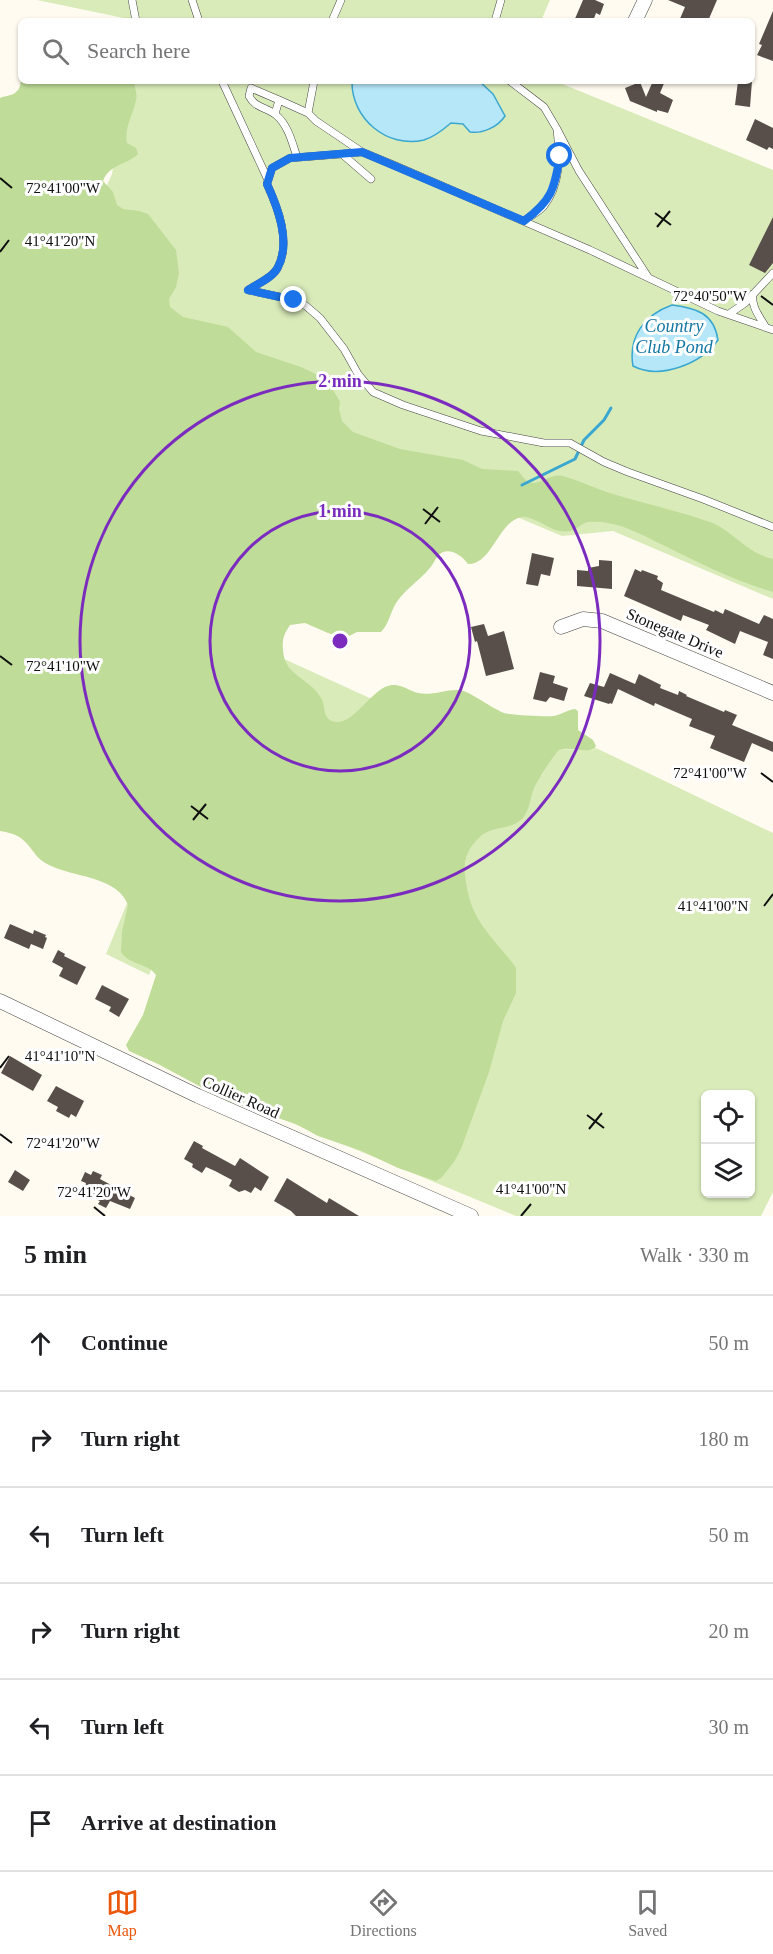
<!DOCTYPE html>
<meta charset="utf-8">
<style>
:root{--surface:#fff;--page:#f6f6f6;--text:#202124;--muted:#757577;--line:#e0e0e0;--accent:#ea580c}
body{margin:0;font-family:"Times New Roman",serif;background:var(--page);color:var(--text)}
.controls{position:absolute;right:18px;bottom:18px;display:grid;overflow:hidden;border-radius:9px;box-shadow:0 2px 4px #0004}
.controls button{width:54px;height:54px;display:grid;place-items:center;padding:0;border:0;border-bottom:2px solid var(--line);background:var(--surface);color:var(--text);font:30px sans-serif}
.stop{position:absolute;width:18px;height:18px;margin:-14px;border:4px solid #1a73e8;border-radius:50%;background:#fff}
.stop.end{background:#1a73e8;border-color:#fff;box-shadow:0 2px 6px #0008}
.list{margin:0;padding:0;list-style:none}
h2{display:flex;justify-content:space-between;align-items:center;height:78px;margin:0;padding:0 24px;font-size:26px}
h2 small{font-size:20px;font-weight:400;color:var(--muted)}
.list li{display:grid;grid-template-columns:39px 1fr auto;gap:18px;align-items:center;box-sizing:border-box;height:96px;padding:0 24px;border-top:2px solid var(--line)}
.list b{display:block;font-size:22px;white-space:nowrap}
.list em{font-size:20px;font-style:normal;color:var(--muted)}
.icon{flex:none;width:33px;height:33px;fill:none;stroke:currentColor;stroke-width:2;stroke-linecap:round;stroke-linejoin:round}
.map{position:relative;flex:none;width:773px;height:1216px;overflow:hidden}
.search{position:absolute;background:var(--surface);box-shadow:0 2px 4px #0004;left:18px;right:18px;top:18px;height:66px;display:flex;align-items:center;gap:15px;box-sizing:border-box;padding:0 21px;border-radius:9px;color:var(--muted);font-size:22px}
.sheet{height:654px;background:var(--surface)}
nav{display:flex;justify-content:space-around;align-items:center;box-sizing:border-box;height:84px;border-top:2px solid var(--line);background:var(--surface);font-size:16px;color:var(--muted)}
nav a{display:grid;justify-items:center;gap:3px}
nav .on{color:var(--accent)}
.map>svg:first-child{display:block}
</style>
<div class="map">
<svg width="773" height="1216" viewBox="0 0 773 1216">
<rect width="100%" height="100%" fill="#fffbf1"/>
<path fill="#d9ebb9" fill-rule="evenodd" d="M37,0H550L541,21H138Z
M128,81H555L773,170V599L613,531L562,536L333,440L249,643L541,776L555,754L560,749L593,750L596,748L773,833V1192L761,1216H516L275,1116L167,933L149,975L106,954L135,884L29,366L112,174ZM706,1094H750V1194H706Z"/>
<path fill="#bfdc98" d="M21,58V81H134C134,88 138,93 136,100C133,115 124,128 127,143L136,148L138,154C127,165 109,164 103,181L113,192L117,205L123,209L139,211L148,214L176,250L179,273L176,287L169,299L170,307L183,317L228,327L256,352L301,367L320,376L332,388L340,402L339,409L342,421L353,432L400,449L463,460L482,469L518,471C521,474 523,478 527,481C537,488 550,473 562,476C579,480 596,489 613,494C646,504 678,511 710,522C732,530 746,553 773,559V592C735,581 699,563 663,545C646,537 627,526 608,523C602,522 591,521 585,523C575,528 574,533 560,531C548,529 534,516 522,517C499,520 492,565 468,564C461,554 446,545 437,557C434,561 433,565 429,569C418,582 407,587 396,603C390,613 389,624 381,632H357L345,638L328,633L305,623L290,625C284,634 282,639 283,650C284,676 310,678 321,698C326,706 322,717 332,721C353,729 371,687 392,685C401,684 410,691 418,693C432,696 446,689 459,690C470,691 491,708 504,713C511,715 547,717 554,716C562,714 567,710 575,709L578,711V730L593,740L596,746L594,749C583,753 569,746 559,750C554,755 537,781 534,788C530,798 530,809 523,818C512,830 495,825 482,835C469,846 463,858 465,875C470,921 488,931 514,965L516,968V993L503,1021L489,1072L461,1149L454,1162L442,1177L436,1181L398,1168L362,1151L318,1136L296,1124L227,1101L158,1064L129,1051L126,1045L143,1015L156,975C148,963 129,965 121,952L122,932L128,905C118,878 78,877 56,868C33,859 37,852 22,839C16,834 7,832 0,831V98C4,96 11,96 15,93C26,85 17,69 21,58Z"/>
<path fill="#b5e7f8" stroke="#3aa7d1" stroke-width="1.5" d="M352,81H479L493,94L505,116C498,127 482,134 470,132L463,124L451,123C444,129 434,137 424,140C387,149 351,118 352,81Z
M672,305C696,308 714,313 718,340C701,364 660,380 633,366C628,337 644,315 672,305Z"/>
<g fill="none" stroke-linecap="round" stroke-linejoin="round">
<path stroke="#3aa7d1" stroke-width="3" d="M522,485L575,459L584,440L604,420L611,408"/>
</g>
<path fill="#584f4b" d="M583,0H595L604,4L600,15L596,13L593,21H574Z
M668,0H717L708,21H679L685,7Z
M773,11V61L757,55L762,45L759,44Z
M653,81H665L660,93L673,100L668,113L657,110V112L630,101L625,88L640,82L646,97Z
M738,81H752L750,107L735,105Z
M755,119L773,128V149L769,147L767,150L746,140Z
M773,217V263L765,273L749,265Z
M532,553L554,558L550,576L541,574L538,586L526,584Z
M599,560L612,561V589L577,586V570L588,571V568L599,566Z
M635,569L641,572L642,570L658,576L657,579L663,583L661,590L714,612L715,610L723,614L725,609L759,624L764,615L773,619V659L763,655L768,642L740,631L735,644L706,630L709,625L683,615L681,621L624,596Z
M484,624L488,636L504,631L514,669L486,676L477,641L475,642L471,627Z
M540,672L555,676L553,683L568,688L564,701L550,697L546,702L533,699Z
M610,673L635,684L639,674L661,685L660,688L678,695L679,691L687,695L686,696L724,712L725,710L737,715L732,725L773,742V752L752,743L744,762L710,748L715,736L689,726L692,719L664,707L655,703L654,706L618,689L612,704L610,703L609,704L584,696L590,683L604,687Z
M10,924L33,934L34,930L46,935L45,937L47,938L43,949L31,944L29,949L4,938Z
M58,950L65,954L64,956L86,967L77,985L59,976L63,968L52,962Z
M102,985L129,999L119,1017L109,1011L111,1007L95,999Z
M10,1056L42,1075L33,1091L1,1073Z
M56,1086L84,1101L76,1117L71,1114L69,1118L56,1111L58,1107L47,1101Z
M194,1141L203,1146L202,1148L235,1166L240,1158L269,1177L261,1191L255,1187L251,1193L245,1190L239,1192L229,1186L232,1180L215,1171L206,1167L202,1173L192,1167L193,1164L184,1159Z
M15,1170L30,1180L23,1191L8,1182Z
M93,1171L102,1175L100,1179L135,1198L130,1209L110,1201L106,1208L98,1204L100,1201L82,1193L86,1183L81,1181L85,1172L91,1175Z
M287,1178L327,1203L329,1198L359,1216H296L291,1211L274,1201Z"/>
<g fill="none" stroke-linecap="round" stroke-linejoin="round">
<defs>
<path id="lane" d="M132,0L136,21
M192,0L199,21
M332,21L341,0
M495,21L501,0
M222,81L268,180
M314,81L308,113L316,121L362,152
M510,81L544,107L557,129
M279,100L308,113
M275,114L279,100L251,88L249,96C255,108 266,107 276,115C288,125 292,142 297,157
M342,154L290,158L272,168L267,184C278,208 291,242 278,267C274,277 257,284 248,290L294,300L306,306L320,318L344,349L358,374L373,392L403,405L481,431L544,443H570L604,462L628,472L703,499L773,527
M371,179L342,154L362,152L396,166L590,250L718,311L773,330
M524,221C529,217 538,212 543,207C561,185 560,156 557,129L579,171L648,277
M753,294C751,306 759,316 765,326
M729,314L745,303L773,273"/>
<path id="street" d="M635,21L645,0
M561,627L583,619L602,621L773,693
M0,1001L198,1096L471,1216"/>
</defs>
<use href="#lane" stroke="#424242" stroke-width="8"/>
<use href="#street" stroke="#424242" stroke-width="15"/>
<use href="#lane" stroke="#fff" stroke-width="7"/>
<use href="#street" stroke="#fff" stroke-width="14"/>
</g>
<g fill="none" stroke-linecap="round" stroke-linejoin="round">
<path stroke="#1a73e8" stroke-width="8" d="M294,300L248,290C257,284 274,277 278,267C291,242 278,208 267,184L272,168L290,158L362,152L524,221C552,200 554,190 560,156"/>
</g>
<path fill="none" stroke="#0f0f0f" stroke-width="2" d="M0,178L12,188M655,213L671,225M657,227L670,211M0,252L9,240M761,296L773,305M423,509L440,522M425,524L438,507M0,656L12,665M761,773L773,782M191,806L208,819M193,820L206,804M764,906L773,894M0,1068L9,1056M587,1115L604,1128M589,1129L602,1113M0,1134L12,1143M94,1207L105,1216M521,1216L531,1204"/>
<g fill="none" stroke="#7b2cbf" stroke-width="3">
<circle cx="340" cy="641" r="130"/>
<circle cx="340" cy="641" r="260"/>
</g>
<g text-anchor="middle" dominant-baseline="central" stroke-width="6" stroke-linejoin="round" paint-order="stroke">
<g font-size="16" fill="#0f0f0f" stroke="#fff">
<text transform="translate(675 633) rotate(23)">Stonegate Drive</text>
<text transform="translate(241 1097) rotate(24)">Collier Road</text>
</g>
<g font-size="18" font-style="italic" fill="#1477a5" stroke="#fff">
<text x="674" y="326">Country<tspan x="674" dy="21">Club Pond</tspan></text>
</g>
</g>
<g font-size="15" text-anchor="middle" fill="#0f0f0f" stroke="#fff" stroke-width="6" stroke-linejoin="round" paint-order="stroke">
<text x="63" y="193">72°41'00"W</text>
<text x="60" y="246">41°41'20"N</text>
<text x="710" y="301">72°40'50"W</text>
<text x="63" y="671">72°41'10"W</text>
<text x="710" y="778">72°41'00"W</text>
<text x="713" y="911">41°41'00"N</text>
<text x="60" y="1061">41°41'10"N</text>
<text x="63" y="1148">72°41'20"W</text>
<text x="531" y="1194">41°41'00"N</text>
<text x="94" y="1197">72°41'20"W</text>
</g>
<circle cx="340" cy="641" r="9" fill="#7b2cbf" stroke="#fff" stroke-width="3"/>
<g font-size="18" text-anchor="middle" font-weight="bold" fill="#7b2cbf" stroke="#fff" stroke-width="6" stroke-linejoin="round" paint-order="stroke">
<text x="340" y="387">2 min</text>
<text x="340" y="517">1 min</text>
</g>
</svg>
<div class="controls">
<button><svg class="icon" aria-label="locate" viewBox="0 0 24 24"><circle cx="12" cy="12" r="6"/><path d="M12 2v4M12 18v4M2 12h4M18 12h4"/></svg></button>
<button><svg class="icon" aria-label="layers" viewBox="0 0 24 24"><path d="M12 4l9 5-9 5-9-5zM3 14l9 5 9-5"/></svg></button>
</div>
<div class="stop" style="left:560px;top:156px"></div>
<div class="stop end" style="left:294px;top:300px"></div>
<div class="search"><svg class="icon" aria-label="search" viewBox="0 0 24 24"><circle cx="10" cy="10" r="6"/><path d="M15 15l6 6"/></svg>Search here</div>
</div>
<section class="sheet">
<h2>5 min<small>Walk · 330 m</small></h2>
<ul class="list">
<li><svg class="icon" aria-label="ahead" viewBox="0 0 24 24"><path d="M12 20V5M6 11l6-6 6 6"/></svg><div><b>Continue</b></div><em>50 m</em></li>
<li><svg class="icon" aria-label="right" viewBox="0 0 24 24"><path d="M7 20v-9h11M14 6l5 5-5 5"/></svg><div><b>Turn right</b></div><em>180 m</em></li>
<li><svg class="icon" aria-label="left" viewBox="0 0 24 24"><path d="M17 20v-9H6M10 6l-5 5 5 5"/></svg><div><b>Turn left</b></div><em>50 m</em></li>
<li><svg class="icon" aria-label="right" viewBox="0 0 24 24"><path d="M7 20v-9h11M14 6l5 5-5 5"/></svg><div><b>Turn right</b></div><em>20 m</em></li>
<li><svg class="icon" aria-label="left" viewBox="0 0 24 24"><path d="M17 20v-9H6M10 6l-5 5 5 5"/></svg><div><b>Turn left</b></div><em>30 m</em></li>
<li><svg class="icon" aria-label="arrive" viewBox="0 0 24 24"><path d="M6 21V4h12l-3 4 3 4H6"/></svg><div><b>Arrive at destination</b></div></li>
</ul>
</section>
<nav>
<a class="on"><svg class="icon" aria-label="map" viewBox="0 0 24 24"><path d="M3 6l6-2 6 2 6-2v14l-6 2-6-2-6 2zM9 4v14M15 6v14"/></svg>Map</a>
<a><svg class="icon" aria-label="directions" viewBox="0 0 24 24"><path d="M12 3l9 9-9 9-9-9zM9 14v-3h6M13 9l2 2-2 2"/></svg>Directions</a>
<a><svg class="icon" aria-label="saved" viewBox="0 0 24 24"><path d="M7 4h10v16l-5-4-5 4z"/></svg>Saved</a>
</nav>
